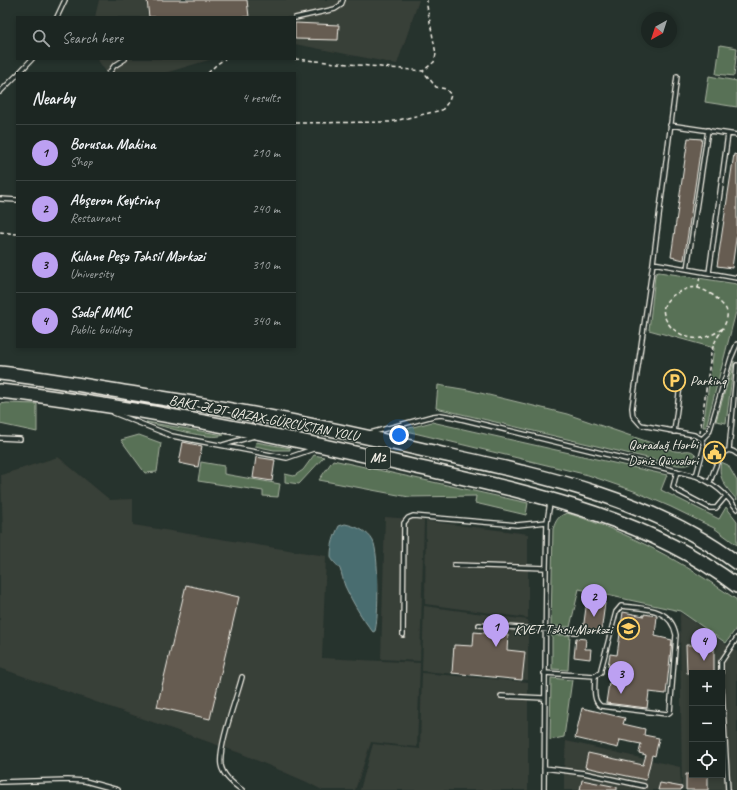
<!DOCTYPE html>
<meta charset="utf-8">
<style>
:root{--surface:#1c2622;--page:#29322f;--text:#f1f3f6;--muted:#a0a5a5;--line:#3a4340;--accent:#bca0f2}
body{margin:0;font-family:Caveat,sans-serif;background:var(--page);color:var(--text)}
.controls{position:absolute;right:12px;bottom:12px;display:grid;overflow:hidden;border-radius:0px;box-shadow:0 2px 6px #0003}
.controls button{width:36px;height:36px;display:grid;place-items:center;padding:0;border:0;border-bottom:1px solid var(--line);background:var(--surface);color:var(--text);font:20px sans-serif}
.compass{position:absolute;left:641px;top:12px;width:36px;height:36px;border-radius:50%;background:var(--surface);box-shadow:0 2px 6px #0003;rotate:219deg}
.you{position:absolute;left:399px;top:435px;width:14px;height:14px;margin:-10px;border:3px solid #fff;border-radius:50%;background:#1a73e8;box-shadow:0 0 0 6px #1a73e833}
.badge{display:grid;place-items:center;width:26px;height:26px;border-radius:50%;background:var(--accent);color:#111;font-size:13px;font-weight:700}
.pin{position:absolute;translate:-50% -33px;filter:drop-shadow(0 1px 2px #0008)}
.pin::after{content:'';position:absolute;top:21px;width:14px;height:12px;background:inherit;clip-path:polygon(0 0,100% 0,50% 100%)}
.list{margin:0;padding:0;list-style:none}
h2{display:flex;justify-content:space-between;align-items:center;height:52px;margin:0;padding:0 16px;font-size:17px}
h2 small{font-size:13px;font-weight:400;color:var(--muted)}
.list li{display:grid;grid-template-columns:26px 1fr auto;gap:12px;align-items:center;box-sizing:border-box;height:56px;padding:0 16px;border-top:1px solid var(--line)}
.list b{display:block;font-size:15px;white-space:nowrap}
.list p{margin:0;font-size:13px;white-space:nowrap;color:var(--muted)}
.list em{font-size:13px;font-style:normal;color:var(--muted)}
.icon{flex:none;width:22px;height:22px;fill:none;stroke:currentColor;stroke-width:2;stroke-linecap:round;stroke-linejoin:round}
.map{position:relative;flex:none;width:737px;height:790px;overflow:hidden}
.search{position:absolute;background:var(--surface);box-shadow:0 2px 6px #0003;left:16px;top:16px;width:280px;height:44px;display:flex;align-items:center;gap:10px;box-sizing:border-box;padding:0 14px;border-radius:0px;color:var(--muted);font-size:15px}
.panel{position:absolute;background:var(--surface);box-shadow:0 2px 6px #0003;left:16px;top:72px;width:280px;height:276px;border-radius:0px}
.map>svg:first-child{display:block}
</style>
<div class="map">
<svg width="737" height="790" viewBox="0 0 737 790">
<rect width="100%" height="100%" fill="#26332d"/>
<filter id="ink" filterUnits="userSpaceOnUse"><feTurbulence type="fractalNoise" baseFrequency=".025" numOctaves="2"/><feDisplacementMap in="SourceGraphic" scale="8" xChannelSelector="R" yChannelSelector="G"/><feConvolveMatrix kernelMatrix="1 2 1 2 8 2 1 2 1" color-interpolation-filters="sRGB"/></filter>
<g filter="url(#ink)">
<path fill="#393f38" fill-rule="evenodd" d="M99,0H419L397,64L295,44V17H95Z
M97,59H212L165,73H107Z
M58,457L110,500L133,499V525L326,556L322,658L420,663L417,747L371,742L355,790H322L307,782L240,753L0,668V534H3L1,475Z
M385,517L424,520L420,661L381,659Z
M426,521L528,534V618L425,604Z
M424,606L528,620V680L422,671Z
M680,613L737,652V790H682ZM692,673H722V775H692Z
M422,673L528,682V790H360L373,744L420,749Z
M566,741L680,767L681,790H564V771Z"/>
<path fill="#597156" stroke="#a6b19f" d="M720,45L737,48L734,76L716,74Z
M709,76L737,81V107L705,102Z
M659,272L737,284V308L706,427H703L714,348L649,330L655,276L656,273Z
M734,361L726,423L716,421Z
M438,385L468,390L567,414L675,451C683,453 690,447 696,455C693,465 687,466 677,465L436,408Z
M7,403L37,404V432L0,424V404Z
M146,422L224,435C209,441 163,426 146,422Z
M432,422L667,475L661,490L719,519L726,507L737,521V545L714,528L671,507L634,491L588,475L402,430Z
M139,435L161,443L157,472L145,473L121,440Z
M256,442L290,448V450H274L255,446Z
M314,455L324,457L299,484L285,482V474L294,476L303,470Z
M333,460L528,503L526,515L475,503L476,496L409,497L319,480Z
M201,462L224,466V474L280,484L278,497L263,496V491L198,481Z
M721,462L728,465L737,481V500C727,488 717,479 721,462Z
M567,513C629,532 684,563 737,600V627L726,643L680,611L579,589L570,627L551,626L553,529C556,520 558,516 567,513Z
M552,635H570L568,670L552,669Z
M551,678L572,680L564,737L550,740Z"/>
<path fill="#4a6d70" stroke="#8ea2a0" d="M345,524C355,526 368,531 373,541C379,553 379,617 375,631L373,632C361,617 353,603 345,586C343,581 342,574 340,569C337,564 332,562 331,556C331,545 334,536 339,526Z"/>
<path fill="#665b51" stroke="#f4f1e8" d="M147,0H247L249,17H149Z
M295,23L339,25L338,40L295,39Z
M688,138L702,139L684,260L671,257Z
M734,154L737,155V232L732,268L717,266Z
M183,442L202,446L198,467L179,463Z
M712,447L720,450L716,457L710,454Z
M256,457L275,460L272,481L253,478Z
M186,585L239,597L210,719L157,707Z
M587,600L605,603L601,633L583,630Z
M623,612L644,616V614L657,616L655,636L672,640L666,694L649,692L647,708L606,703L609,683L613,684L616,666H608L610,654L617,655Z
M474,632L508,635L507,650L525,652L522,680L452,673L454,645L473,646Z
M576,638L586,639L585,649H591L590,659L574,657Z
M686,645H714V673H687Z
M582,708L625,718L623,724L645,729L644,735L659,738L655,756L652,755L646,780L585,767L588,753L643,765L646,755L639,753L641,744L620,740L618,748L575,738Z
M686,774L708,775V790H686Z
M582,780L617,787V790H580Z
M660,783L682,787L681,790H658Z"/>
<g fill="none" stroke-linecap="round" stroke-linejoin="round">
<defs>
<path id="lane" d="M57,17L65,0
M295,18L335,9L341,5L343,0
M19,73L32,59
M109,73L114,66L125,59
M677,76L653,263L632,408L633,416L641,425L694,435L702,439L704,447L696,476
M0,92L17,75
M670,125L737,135
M0,199L17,200
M653,263L737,278
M687,269L708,130
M709,273L728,134
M114,413L172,436L287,458L316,448
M674,432L680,386
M370,433L433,416L441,415L453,417L696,476C715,484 725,493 737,509
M0,438L20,439
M702,439L709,432L711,426L731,358L737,344
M223,445L254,436
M729,450L737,365
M677,471L673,487L676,490L710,508H716L726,496
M710,482C714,472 721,440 737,454
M454,565L546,568
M479,625L576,632
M403,635L404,523L408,518L413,516L517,525L547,522
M544,673L595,676L601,672V669L616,612L621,606C644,609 671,607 676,635L670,712L667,714L601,706C592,701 595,686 595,676
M721,673V662L737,638
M722,690L728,790
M501,696L544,698
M544,768L584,773L644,786
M0,782L68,780L85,781L118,790
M242,790C233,784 223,776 221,765C218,746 237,697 242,677
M544,790L546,568L547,522L550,503"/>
<path id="highway" d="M0,373C43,378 87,386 130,393C229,408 327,427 424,450C532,474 647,495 737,563
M0,391C51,396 102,405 153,413C235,427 314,443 395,462C514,490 638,511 737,586"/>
</defs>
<use href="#lane" stroke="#f4f1e8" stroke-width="6"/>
<use href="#highway" stroke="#f4f1e8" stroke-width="16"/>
<path stroke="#f4f1e8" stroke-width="1.5" stroke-dasharray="4 3" stroke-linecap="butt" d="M295,59L423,71L434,62L436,54L427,6V0
M208,73L217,64L225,59
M295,123L390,122L442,110L449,101L451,95L446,89L436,87L423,71
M0,232L17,234
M698,288L700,276
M700,433L711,354C712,350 713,346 715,342C719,333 731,320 726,309C725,307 722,304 720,302C717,299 715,296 711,294C704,290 697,286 689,288C668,295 654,307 671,327C676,332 685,337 692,338C703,340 715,334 723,328"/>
<use href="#lane" stroke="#26332d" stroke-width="3.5"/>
<use href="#highway" stroke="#26332d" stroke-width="13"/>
</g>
</g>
<defs>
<symbol id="parking-ring" viewBox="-11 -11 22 22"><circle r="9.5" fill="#26332d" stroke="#ffd166" stroke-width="1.5"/><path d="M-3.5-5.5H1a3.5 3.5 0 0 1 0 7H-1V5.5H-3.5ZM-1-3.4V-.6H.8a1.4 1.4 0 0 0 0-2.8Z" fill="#ffd166"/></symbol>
<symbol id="civic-ring" viewBox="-11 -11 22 22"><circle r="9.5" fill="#26332d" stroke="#ffd166" stroke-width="1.5"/><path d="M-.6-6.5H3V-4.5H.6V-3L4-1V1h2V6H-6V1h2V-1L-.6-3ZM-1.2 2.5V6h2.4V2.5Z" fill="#ffd166"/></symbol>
<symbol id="university-ring" viewBox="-11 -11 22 22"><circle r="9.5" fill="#26332d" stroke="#ffd166" stroke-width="1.5"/><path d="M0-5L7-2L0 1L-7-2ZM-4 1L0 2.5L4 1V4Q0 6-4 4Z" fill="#ffd166"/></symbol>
</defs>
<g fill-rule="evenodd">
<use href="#parking-ring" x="662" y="368" width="25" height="25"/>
<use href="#civic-ring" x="702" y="440" width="25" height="25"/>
<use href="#university-ring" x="616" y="616" width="25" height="25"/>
</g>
<g text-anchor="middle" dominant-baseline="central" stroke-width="3" stroke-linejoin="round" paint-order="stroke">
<rect fill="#26332d" stroke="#b6b8b0" stroke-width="1" x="366" y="447" width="24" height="22" rx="3"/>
<g font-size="13" font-weight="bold" fill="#f4f1e8">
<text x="378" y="458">M2</text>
</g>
<g font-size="14" fill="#f4f1e8" stroke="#26332d" text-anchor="end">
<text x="690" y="380" text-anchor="start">Parkinq</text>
<text x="698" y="444">Qaradağ Hərbi<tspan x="698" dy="16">Dəniz Qüvvələri</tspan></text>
<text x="612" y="629">KVET Təhsil Mərkəzi</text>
</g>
<g font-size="14" fill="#f4f1e8" stroke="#26332d">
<text transform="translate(264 418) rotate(11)">BAKI-ƏLƏT-QAZAX-GÜRCÜSTAN YOLU</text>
</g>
</g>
</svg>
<div class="controls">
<button>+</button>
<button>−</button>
<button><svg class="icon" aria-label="locate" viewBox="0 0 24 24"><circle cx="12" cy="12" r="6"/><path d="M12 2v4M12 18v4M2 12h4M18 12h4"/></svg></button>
</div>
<svg class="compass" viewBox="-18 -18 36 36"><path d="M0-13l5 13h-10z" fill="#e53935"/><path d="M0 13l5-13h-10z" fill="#a0a5a5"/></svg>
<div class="you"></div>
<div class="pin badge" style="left:496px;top:647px">1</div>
<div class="pin badge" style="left:594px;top:617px">2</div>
<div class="pin badge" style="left:621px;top:694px">3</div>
<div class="pin badge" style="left:704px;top:661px">4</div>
<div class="search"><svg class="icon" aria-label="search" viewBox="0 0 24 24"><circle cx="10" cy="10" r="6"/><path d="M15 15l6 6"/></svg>Search here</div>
<section class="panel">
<h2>Nearby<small>4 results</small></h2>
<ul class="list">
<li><span class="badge">1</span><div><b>Borusan Makina</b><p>Shop</p></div><em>210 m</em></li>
<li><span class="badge">2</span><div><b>Abşeron Keytrinq</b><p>Restaurant</p></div><em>240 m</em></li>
<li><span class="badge">3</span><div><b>Kulane Peşə Təhsil Mərkəzi</b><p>University</p></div><em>310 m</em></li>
<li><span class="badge">4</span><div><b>Sədəf MMC</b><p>Public building</p></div><em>340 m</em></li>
</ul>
</section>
</div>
